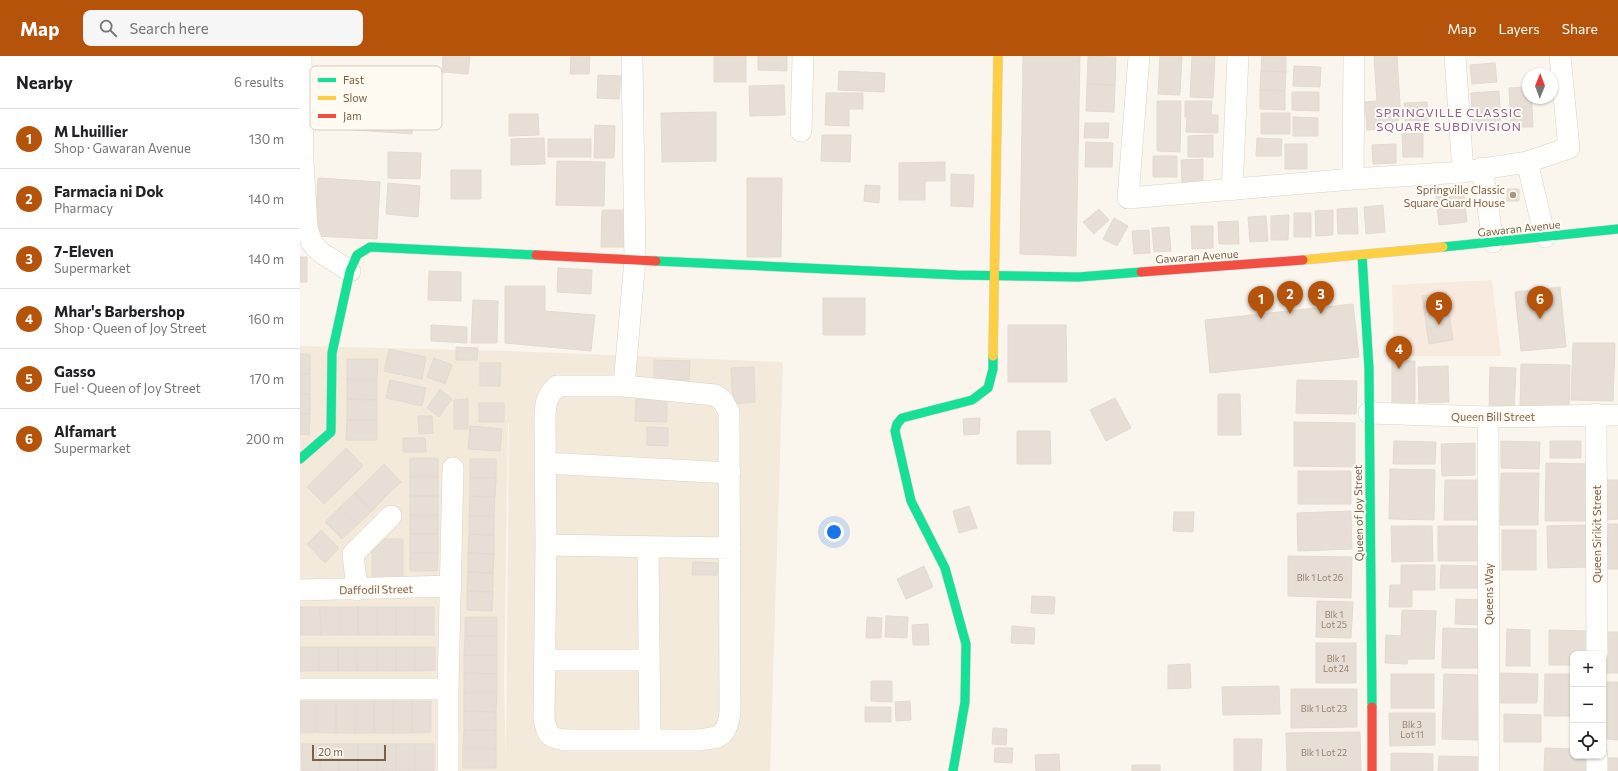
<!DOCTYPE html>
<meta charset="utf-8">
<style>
:root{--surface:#fff;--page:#f6f6f6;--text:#202124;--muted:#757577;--line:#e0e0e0;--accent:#b45309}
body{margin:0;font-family:Commissioner,sans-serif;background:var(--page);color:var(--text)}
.controls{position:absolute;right:12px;bottom:12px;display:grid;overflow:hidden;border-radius:8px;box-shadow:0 1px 3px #0004}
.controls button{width:36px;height:36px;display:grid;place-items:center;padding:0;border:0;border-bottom:1px solid var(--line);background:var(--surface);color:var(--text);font:20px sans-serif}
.compass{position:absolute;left:1222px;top:12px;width:36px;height:36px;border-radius:50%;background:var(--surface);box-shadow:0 1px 3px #0004;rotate:1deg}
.scale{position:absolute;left:12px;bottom:10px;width:74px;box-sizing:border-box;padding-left:4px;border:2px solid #7c614a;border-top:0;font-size:11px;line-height:14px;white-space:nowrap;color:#7c614a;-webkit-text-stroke:3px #fffbf2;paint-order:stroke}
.you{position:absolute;left:534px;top:476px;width:14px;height:14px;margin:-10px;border:3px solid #fff;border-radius:50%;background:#1a73e8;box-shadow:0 0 0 6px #1a73e833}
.badge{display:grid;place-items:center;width:26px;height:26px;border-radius:50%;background:var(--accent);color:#fff;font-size:13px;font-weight:700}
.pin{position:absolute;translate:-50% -33px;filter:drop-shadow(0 1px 2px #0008)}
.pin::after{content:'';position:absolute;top:21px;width:14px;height:12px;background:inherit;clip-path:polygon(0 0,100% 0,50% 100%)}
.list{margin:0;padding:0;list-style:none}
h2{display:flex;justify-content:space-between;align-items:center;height:52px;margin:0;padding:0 16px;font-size:17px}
h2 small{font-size:13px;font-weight:400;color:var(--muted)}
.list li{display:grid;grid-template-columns:26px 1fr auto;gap:12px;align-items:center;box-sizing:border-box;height:60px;padding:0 16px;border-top:1px solid var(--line)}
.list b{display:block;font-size:15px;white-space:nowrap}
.list p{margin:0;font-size:13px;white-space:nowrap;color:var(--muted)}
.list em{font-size:13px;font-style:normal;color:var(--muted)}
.icon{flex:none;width:22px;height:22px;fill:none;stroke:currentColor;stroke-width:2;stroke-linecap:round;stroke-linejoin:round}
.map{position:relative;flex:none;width:1318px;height:715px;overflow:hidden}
header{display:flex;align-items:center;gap:24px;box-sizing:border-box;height:56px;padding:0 20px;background:var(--accent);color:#fff}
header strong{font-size:19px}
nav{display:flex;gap:22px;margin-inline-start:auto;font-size:14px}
.search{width:280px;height:36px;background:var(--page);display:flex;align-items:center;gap:10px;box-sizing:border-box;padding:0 14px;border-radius:8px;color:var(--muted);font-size:15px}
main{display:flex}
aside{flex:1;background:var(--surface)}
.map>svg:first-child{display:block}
</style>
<header>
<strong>Map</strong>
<div class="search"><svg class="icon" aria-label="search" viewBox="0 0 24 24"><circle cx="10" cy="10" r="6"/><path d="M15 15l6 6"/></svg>Search here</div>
<nav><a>Map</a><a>Layers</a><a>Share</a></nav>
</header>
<main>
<aside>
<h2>Nearby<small>6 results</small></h2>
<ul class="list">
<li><span class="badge">1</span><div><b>M Lhuillier</b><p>Shop · Gawaran Avenue</p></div><em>130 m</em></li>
<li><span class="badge">2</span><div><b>Farmacia ni Dok</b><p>Pharmacy</p></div><em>140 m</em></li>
<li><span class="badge">3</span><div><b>7-Eleven</b><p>Supermarket</p></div><em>140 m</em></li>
<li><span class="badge">4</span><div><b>Mhar's Barbershop</b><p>Shop · Queen of Joy Street</p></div><em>160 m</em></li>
<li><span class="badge">5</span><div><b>Gasso</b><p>Fuel · Queen of Joy Street</p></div><em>170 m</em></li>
<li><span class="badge">6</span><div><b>Alfamart</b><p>Supermarket</p></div><em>200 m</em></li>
</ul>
</aside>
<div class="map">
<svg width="1318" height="715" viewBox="0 0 1318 715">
<rect width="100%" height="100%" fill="#faf6ee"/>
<path fill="#f3eadc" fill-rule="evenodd" d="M0,290L210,295L483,306L470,715H0ZM208,367H209L206,704L204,628Z"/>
<path fill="#f8eadf" d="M1192,224L1201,300H1094L1092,229Z"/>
<path fill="#e7dfd5" stroke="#e3dad0" d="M143,0H170L168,18L142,16Z
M271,0H290L289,18H270Z
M414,0H446V26H414Z
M458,0H487V15L458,14Z
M723,0H780L776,200L720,198Z
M788,0L816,1L815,29L787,28Z
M860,0H882L880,39L858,38Z
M892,0H915L913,42L890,41Z
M962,0H986V16L961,15Z
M1074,0H1097L1101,63H1098V72L1067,74L1065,46L1077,45Z
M1195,7L1197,26L1172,28L1170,9Z
M994,10L1021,11L1020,31L993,30Z
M539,15L585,17L584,36L538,34Z
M961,15L986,16L985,35L960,34Z
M298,19L321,20L319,43L297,42Z
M31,22L116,29L112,78L27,72Z
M787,28L815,29L814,56L786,55Z
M484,29L485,59L450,60L449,30Z
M1228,31V42H1232V51L1210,52L1209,32Z
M960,34L985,35V54L960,53Z
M1199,35L1201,72L1173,73L1171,37Z
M992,36H1019V55L992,54Z
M526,37H563V53H549V70L525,69Z
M857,45H881L880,96L857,95Z
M885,45H912L911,59H918V77L886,76L887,61H885Z
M1127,46L1128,64L1105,65L1104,47Z
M1232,51L1233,71H1211L1210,52Z
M416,56V105L362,106L361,57Z
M961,57H990V78H961Z
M209,58H238L239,79L209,80Z
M993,61L1018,62V80H993Z
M785,67H809L808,82H784Z
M295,69L315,70L314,102H294Z
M1123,77V101H1103L1102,78Z
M522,79H551L550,106L521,105Z
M913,79V101H888V80Z
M244,82L245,108L211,109V83Z
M957,82L982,83L981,100H956Z
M248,83H291V101H248Z
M786,86L813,87L812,111H785Z
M985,88H1007V113H985Z
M1096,88V107L1073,108L1072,89Z
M88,96L121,97L120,123L88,122Z
M853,100H877V121H853Z
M903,103V126L882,127L881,104Z
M257,105L305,106L304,150L256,149Z
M645,106V125H625V144H599V107Z
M151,114H181V143H151Z
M651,118L674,119L673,151L651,150Z
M18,122L80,126L77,183L15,180Z
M447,122H482L481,201H447Z
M88,127L120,130L118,161L86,158Z
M565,129L580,130L579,147L564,145Z
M1207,133H1219V145H1207Z
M1164,138L1167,166L1139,169L1136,140Z
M1083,149L1085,176L1066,178L1064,151Z
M1057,152L1058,178H1038L1037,153Z
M799,153L809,164L794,178L783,166Z
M302,154H326V191H301Z
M1033,154V179L1016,180L1015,155Z
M994,157H1011V181H994Z
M989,159L988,184H971V160Z
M966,160L968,185L950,186L948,161Z
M814,162L828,170L817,190L803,183Z
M938,165L939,188H919L918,166Z
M891,170H913V192L892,193Z
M869,171L871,195L854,196L852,172Z
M849,174L850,197L834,198L832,175Z
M0,201H7V226H0Z
M258,212L292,214L291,238L257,236Z
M129,215L161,216V245L128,244Z
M205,230H245V255L295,259L291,295L205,287Z
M1260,231L1266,291L1221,295L1215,236Z
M1146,236L1153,284L1129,288L1122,240Z
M523,242H565V279H523Z
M173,244L198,245L197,287H171Z
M1053,248L1059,301L910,317L905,264Z
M131,269L167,271V287L131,285Z
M708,269H766L767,326H708Z
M1273,287H1315L1313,345L1271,344Z
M156,291L178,292L177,304H156Z
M89,293L126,301L122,323L84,315Z
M0,298H10V318H0Z
M134,302L152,309L145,328L127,321Z
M47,303H78L77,323H47Z
M354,304L390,305L389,324L354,323Z
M1092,305H1115V349H1092Z
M180,307H201L200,330H180Z
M1221,308L1270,309L1269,354L1220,353Z
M1148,310L1149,346L1119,347L1118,311Z
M454,311L455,346L433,348L431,312Z
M1190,311L1216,312L1214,354L1189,353Z
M0,318H10V338H0Z
M47,323H77V344L47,343Z
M90,324L126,332L122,350L86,342Z
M997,324L1057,325L1056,358L996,357Z
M140,333L152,343L139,361L127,352Z
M0,338H10V358H0Z
M918,338H940L941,379H918Z
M815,342L831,372L806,385L790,354Z
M47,343L77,344V364H47Z
M168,343V373H154V344Z
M336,343L367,344V366L335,365Z
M179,347H204V366H179Z
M0,358H10L9,379L0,378Z
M118,360H132L133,377L119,378Z
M680,362L679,378L664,379L663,363Z
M47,364H77V384H46Z
M994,366L1055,367V411L994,410Z
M170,370L202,373L200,395L168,393Z
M347,371L368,372V390L347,389Z
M717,375H750L751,408H717Z
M103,382H125L126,396H103Z
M1094,385L1136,386L1135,408H1093Z
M1201,385L1240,386L1239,413L1201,412Z
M1250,385H1281V402H1250Z
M1175,387V419L1142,420L1141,388Z
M46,392L63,410L24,448L7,431Z
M110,402H138V421H110Z
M170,403H196V422H170Z
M1246,407L1287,408L1286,465H1245Z
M84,408L101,426L86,440L69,423Z
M1090,413L1135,414L1134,464L1089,463Z
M998,415H1051V448H998Z
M1201,417H1239L1238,469H1200Z
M110,421H138V440H110Z
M170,422H196L195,441L170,440Z
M69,423L86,440L72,455L55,437Z
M1145,424H1181L1180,464H1144Z
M1305,424H1318V463L1305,464Z
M55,437L72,455L57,469L40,451Z
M110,440H138V459H110Z
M170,440L195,441L194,460H169Z
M669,450L677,472L659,477L653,455Z
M40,451L57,469L42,483L25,466Z
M1051,455L1052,493L998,495L997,457Z
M874,456H894L893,476L873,475Z
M110,459H138V478H110Z
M169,460H194V479L169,478Z
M1308,468H1318V513H1307Z
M1287,469L1288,511L1248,512L1247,470Z
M1091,470H1132L1133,505L1092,506Z
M1138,470H1179V505H1138Z
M21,474L39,492L25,507L7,488Z
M1202,474H1236V514H1202Z
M110,478H138V497H110Z
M169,478L194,479V498L168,497Z
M72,483H103V527L72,526Z
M110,497H138L137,515H110Z
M168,497L194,498L193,517L168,516Z
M988,500L1052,501L1051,542L988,540Z
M393,506L418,507L417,519H392Z
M1101,509H1135V534H1112V551H1089L1090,529H1101Z
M1141,509L1182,510L1181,532H1140Z
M624,510L633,531L606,543L597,523Z
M168,516L193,517V536L167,535Z
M167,535L193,536L192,555L167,554Z
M732,540L755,541L754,558L731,557Z
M1156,543L1184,544L1183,569L1155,568Z
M1017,545L1053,546L1051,582L1016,581Z
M0,551H2V579H0Z
M2,551H20L21,579H2Z
M20,551H39V579H21Z
M39,551H58V579H39Z
M58,551H77V579H58Z
M77,551H96V579H77Z
M96,551H115V579H96Z
M115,551H134V579H115Z
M1102,554L1136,555L1134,603H1108L1107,608L1085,607L1086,579L1101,580Z
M586,560L608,561L607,582L585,581Z
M165,561H197V580H165Z
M567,561L582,562L581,582H566Z
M628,568L629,589H613L612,569Z
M712,570L735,572L734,588L711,587Z
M1143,572L1179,573L1178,612H1142Z
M1207,573L1230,574V610H1206Z
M1249,574L1287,575V598H1273V609H1249Z
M1307,576H1318V617H1307Z
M165,580H197V599H164Z
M1016,587H1056V627H1016Z
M0,591H19V615H0Z
M19,591H38V615H19Z
M38,591H57V615H38Z
M57,591H77V615H57Z
M77,591H96V615H77Z
M96,591H115V615H96Z
M115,591H135V614L115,615Z
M164,599H197V618L164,617Z
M890,608L891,632L868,633V609Z
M164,617L197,618V637H164Z
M1199,617L1238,618L1237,647H1198Z
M1091,618H1134V652H1091Z
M1144,618L1180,619L1178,684L1142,683Z
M1245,618H1273V660H1244Z
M571,625H592V646L571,645Z
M1307,626H1318V684L1307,683Z
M979,630L980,658L923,659L922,631Z
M991,633H1057V671L991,672Z
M164,637H197L196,656L164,655Z
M0,645H17V676L0,677Z
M17,645H36V677L17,676Z
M36,645H55V677H36Z
M55,645H74V677H55Z
M74,645H93V677H74Z
M93,645H112V677H93Z
M112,645H131V676L112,677Z
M610,645L611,664L596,665L595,646Z
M565,651H591V666H565Z
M164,655L196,656V674H164Z
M1089,657H1135V689L1090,690Z
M1204,658L1241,659V686H1204Z
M693,672L707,673L706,689L692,688Z
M164,674H196V693H163Z
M1060,676L1061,715H987L986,677Z
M934,683H962L961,715H934Z
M1,688H20V715H2Z
M20,688H39V715H20Z
M39,688H58V715H39Z
M58,688H77V715H58Z
M77,688H96V715H77Z
M96,688H115V715H96Z
M115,688H134V715H115Z
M695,692H713L712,707L694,706Z
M1245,692L1273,693V700H1287V715H1244Z
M163,693H196V712H163Z
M1091,697L1133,698V715H1091Z
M759,698L760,715H736L735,699Z
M1139,700L1183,701V715H1138Z
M1306,702H1318V715H1306Z
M832,709H860V715H832Z"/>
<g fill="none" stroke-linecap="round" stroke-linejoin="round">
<defs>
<path id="street" d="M1,0L3,104L7,172L12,187L20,196L50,215
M839,0L828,142L1053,123L1163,116L1227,106L1269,92L1260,0
M1155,0L1163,116
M501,75L503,0
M1227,106L1245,181
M1182,112L1193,186
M1053,123L1054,0
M932,134L938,0
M257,330H324L415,339L423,345L429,356L430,656C427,681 420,682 397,684H269C250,683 247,680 244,662L246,489L245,366C245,349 245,342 257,330Z
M324,330L335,203L332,0
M1069,357L1188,361L1318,359
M1296,358L1297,598
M1188,361L1189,715
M245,407L430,417
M246,489L430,492
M348,491L350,684
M0,534L151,530
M57,534L53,498L91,460
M245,604H348
M0,633H148
M1297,700V715
M148,715V633L153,412"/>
<path id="fast" d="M1143,191L1318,173
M1062,199L1069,313L1072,651
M356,205L657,219L779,221L841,216
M0,403L31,376L32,297L50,215L57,199L70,191L236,199
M653,715L665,646L666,588L645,512L611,445L595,375L597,368L602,362L672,344L688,332L693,313V300"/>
<path id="slow" d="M1003,204L1143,191
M693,300L698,0"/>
<path id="jam" d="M236,199L356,205
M841,216L1003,204
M1072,651V715"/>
</defs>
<use href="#street" stroke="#d8d2c9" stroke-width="22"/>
<use href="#fast" stroke="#d8d2c9" stroke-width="10"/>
<use href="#slow" stroke="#d8d2c9" stroke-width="10"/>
<use href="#jam" stroke="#d8d2c9" stroke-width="10"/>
<use href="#street" stroke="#fefefc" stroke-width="21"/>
<use href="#fast" stroke="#16e098" stroke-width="9"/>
<use href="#slow" stroke="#ffcf43" stroke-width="9"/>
<use href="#jam" stroke="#f24e42" stroke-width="9"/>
</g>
<circle fill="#a89583" stroke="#fffbf2" stroke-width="1.5" cx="1213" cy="139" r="4"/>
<g text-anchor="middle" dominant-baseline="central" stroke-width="4" stroke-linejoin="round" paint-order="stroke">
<g font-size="9" fill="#98826f">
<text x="1020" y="521">Blk 1 Lot 26</text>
<text x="1034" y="558">Blk 1<tspan x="1034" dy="10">Lot 25</tspan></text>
<text x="1036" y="602">Blk 1<tspan x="1036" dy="10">Lot 24</tspan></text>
<text x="1024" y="652">Blk 1 Lot 23</text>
<text x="1112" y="668">Blk 3<tspan x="1112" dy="10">Lot 11</tspan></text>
<text x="1024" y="696">Blk 1 Lot 22</text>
</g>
<g font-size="11" fill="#7c614a" stroke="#fffbf2" text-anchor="end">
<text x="1205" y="133">Springville Classic<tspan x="1205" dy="13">Square Guard House</tspan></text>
</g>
<g font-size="11" fill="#7c614a" stroke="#fffbf2">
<text transform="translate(1219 172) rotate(-6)">Gawaran Avenue</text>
<text transform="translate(897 200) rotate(-4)">Gawaran Avenue</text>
<text x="1193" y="360">Queen Bill Street</text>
<text transform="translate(1058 457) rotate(-91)">Queen of Joy Street</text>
<text transform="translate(1296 478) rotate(-90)">Queen Sirikit Street</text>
<text transform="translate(76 533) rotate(-1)">Daffodil Street</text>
<text transform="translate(1188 538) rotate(-90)">Queens Way</text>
</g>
<g font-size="12" letter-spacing="1" fill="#8b6298" stroke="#fffbf2">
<text x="1149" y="56">SPRINGVILLE CLASSIC<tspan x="1149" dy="14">SQUARE SUBDIVISION</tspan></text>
</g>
</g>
<rect x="10" y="10" width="132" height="64" rx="6" fill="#fffbf2" stroke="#d8cdc0" stroke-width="1"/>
<rect x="18" y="22" width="18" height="4" fill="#16e098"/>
<rect x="18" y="40" width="18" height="4" fill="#ffcf43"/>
<rect x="18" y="58" width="18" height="4" fill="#f24e42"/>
<g font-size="11" fill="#7c614a">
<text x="43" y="28">Fast</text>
<text x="43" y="46">Slow</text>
<text x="43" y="64">Jam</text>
</g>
</svg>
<div class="controls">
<button>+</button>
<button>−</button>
<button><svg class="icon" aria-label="locate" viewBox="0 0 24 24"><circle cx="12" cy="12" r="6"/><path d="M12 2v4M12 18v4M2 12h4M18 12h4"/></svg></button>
</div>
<svg class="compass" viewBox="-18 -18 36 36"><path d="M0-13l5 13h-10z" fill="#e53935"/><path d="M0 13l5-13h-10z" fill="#757577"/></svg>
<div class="scale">20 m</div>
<div class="you"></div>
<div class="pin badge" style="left:961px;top:263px">1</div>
<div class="pin badge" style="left:990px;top:258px">2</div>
<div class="pin badge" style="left:1021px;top:258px">3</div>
<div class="pin badge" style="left:1099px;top:313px">4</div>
<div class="pin badge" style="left:1139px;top:269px">5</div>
<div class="pin badge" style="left:1240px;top:263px">6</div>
</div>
</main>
